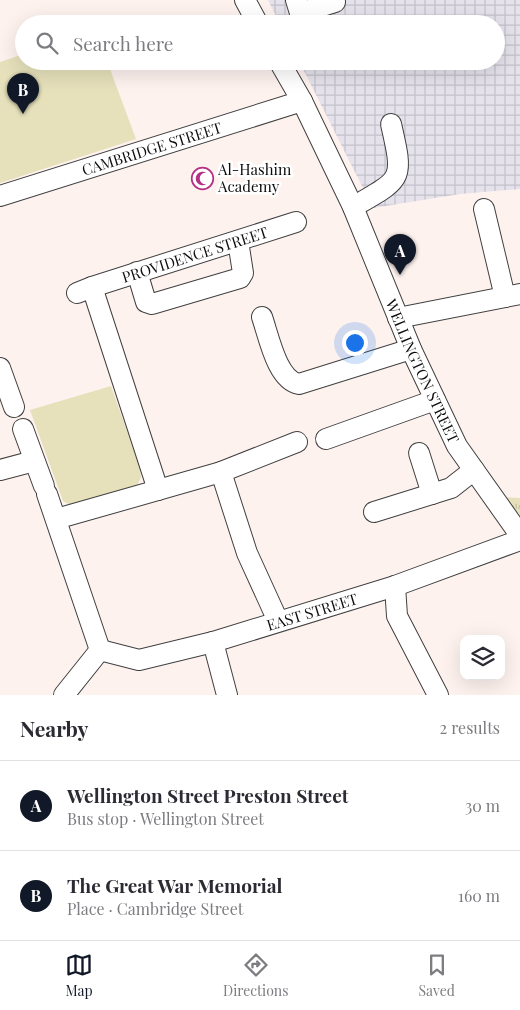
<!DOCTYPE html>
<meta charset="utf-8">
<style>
:root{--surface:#fff;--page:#f2f2f3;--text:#2b2b33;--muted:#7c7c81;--line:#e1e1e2;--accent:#111827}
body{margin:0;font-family:"Playfair Display",serif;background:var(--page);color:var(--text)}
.controls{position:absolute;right:15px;bottom:15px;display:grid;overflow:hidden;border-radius:10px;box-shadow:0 5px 20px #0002}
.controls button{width:45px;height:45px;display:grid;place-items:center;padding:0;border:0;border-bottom:1px solid var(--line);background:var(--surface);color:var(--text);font:25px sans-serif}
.you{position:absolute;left:354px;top:342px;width:18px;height:18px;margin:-12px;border:4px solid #fff;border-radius:50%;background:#1a73e8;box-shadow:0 0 0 8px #1a73e833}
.badge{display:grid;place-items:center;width:32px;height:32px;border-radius:50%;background:var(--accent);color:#fff;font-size:16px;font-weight:700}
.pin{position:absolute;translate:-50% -41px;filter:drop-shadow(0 1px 2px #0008)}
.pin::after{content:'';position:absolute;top:26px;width:18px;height:15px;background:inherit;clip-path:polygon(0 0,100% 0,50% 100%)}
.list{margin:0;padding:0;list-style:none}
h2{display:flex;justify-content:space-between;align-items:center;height:65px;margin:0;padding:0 20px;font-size:21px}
h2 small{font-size:16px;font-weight:400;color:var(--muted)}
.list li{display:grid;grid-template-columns:32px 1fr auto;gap:15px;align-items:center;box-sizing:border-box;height:90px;padding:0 20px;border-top:1px solid var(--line)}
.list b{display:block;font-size:19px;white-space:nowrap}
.list p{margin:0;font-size:16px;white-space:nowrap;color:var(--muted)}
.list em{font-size:16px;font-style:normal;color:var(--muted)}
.icon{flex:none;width:28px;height:28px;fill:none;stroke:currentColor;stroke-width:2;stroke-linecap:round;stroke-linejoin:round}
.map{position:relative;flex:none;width:520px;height:695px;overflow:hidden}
.search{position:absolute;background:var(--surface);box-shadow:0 5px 20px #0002;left:15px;right:15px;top:15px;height:55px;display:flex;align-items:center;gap:12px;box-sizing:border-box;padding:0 18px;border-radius:28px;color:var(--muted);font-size:19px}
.sheet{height:245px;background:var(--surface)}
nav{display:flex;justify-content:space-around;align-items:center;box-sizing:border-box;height:70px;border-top:1px solid var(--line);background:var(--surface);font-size:14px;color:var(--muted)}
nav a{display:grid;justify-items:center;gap:2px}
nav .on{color:var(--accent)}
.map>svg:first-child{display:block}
</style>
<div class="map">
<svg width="520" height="695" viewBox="0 0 520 695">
<defs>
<pattern id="industrial-grid" width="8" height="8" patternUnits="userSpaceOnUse" patternTransform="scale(1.25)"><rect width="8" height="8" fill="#e5e2ec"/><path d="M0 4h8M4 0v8" fill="none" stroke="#c3c1c9"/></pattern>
<pattern id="grass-tufts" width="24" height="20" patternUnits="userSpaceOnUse" patternTransform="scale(1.25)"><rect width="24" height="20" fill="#e6e1bb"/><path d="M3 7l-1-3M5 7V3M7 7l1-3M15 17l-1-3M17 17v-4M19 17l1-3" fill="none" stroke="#c4c0a0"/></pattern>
</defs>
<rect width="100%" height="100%" fill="#fef2ef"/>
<path fill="url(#industrial-grid)" d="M268,0H520V189L460,194L373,208L299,61H496V24H280Z"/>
<path fill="url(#grass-tufts)" d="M502,497L520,498V515Z"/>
<path fill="#e6e1bb" d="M24,54V61H107L136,139L0,183V62Z
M111,386L140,468L141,477L137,486L70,505L63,501L30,410Z"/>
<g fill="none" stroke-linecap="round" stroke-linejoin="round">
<defs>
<g id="minor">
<path d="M245,0L258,24"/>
<path d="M296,0L300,13L335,2"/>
<path id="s1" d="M279,61L302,101L353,207L411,349L457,446L520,535"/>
<path id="s2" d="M0,196L302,101"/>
<path d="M353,207C403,178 404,181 391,124"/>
<path d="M484,209L505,297"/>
<path d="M137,272L146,302L152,304L240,278L243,273L238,241"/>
<path d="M92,287L158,490"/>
<path id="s3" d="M77,293L92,287L296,222"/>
<path d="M262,317C269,337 277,380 299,384L411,349"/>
<path d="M398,318L520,294"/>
<path d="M0,368L14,407"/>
<path d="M23,429L44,486"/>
<path d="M326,439L435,400"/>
<path d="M419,453L432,494"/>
<path d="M0,470L34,461"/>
<path d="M221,472L247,553L278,621"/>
<path d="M47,494L100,650"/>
<path d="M374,512L451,488L474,470"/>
<path d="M56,519L221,472L297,442"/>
<path d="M395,586L397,616L438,695"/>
<path d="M213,642L227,695"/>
<path id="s4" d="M100,650L139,660L213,642L395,586L520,540"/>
<path d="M64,695L100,650"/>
</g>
</defs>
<use href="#minor" stroke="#404040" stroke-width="22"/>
<use href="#minor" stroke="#fff" stroke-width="20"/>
</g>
<defs>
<symbol id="mosque-ring" viewBox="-11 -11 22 22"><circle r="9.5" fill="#fff" stroke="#b42f85" stroke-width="1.5"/><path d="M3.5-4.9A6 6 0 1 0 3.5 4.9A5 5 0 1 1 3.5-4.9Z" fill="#b42f85"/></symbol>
</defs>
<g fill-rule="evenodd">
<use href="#mosque-ring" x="190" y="166" width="25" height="25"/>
</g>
<g text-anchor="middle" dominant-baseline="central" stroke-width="5" stroke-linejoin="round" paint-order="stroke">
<g font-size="15" fill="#0d0d0d" stroke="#fff">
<text stroke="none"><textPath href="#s2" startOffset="159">CAMBRIDGE STREET</textPath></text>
<text stroke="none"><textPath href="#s3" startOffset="124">PROVIDENCE STREET</textPath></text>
<text stroke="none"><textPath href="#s1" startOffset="342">WELLINGTON STREET</textPath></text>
<text stroke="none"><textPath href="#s4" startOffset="220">EAST STREET</textPath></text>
</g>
<g font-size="15" fill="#0d0d0d" stroke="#fff" text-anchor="start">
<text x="218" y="169">Al-Hashim<tspan x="218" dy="17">Academy</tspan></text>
</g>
</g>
</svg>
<div class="controls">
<button><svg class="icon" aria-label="layers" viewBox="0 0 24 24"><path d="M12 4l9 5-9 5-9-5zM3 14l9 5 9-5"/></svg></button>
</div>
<div class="you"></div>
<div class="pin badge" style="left:400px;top:275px">A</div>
<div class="pin badge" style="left:23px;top:114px">B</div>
<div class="search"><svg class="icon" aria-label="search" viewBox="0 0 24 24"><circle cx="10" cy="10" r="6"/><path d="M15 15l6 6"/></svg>Search here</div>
</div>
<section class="sheet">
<h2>Nearby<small>2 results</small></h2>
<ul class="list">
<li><span class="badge">A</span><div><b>Wellington Street Preston Street</b><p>Bus stop · Wellington Street</p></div><em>30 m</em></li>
<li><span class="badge">B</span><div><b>The Great War Memorial</b><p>Place · Cambridge Street</p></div><em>160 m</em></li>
</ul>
</section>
<nav>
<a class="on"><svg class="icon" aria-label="map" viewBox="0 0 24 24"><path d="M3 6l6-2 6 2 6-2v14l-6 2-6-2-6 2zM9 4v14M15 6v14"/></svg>Map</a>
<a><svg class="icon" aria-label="directions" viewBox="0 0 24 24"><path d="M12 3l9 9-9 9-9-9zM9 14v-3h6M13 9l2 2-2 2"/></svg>Directions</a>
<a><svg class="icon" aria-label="saved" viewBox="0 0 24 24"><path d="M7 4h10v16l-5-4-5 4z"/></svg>Saved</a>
</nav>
